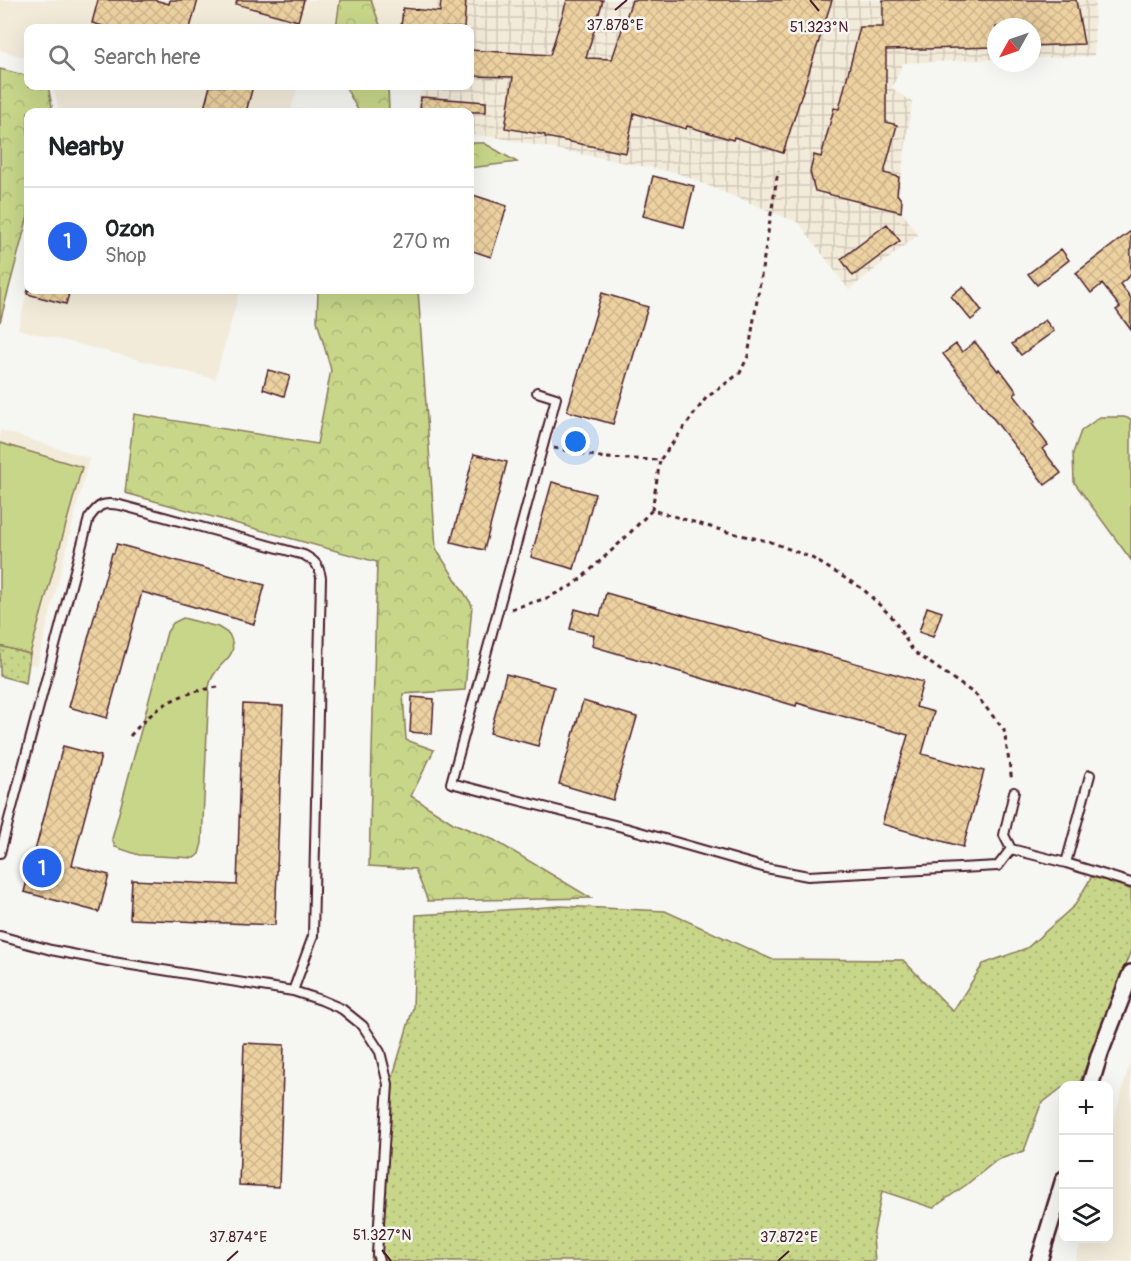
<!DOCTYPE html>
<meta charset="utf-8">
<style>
:root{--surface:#fff;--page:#f2f2f2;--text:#202124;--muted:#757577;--line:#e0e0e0;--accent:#2563eb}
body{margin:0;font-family:Pangolin,sans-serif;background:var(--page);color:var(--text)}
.controls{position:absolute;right:18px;bottom:18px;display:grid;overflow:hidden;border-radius:12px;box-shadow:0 6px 24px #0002}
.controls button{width:54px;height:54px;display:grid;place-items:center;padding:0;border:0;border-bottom:2px solid var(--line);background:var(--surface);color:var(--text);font:30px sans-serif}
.compass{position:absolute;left:987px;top:18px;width:54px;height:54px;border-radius:50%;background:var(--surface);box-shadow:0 6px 24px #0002;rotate:230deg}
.you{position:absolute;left:576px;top:442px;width:21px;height:21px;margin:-15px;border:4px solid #fff;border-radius:50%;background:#1a73e8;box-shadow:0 0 0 9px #1a73e833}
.badge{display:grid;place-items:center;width:39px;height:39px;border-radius:50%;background:var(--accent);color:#fff;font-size:20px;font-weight:700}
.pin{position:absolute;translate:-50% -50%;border:3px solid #fff;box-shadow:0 2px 6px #0006}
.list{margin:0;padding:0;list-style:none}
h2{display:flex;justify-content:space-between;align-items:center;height:78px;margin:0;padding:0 24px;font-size:26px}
h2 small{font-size:20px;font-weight:400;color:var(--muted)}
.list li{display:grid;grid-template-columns:39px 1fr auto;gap:18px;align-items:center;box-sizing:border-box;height:108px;padding:0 24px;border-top:2px solid var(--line)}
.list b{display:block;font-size:22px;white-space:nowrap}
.list p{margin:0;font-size:20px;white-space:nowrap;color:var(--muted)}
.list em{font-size:20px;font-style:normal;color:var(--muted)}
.icon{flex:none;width:33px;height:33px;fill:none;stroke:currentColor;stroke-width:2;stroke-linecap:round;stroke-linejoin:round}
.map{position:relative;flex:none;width:1131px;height:1261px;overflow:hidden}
.search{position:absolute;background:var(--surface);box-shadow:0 6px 24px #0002;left:24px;top:24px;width:450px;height:66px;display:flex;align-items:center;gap:15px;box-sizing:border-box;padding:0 21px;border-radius:12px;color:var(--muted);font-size:22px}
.panel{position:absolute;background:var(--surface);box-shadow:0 6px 24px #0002;left:24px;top:108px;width:450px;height:186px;border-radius:12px}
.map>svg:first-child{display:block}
</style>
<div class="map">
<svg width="1131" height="1261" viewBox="0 0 1131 1261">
<defs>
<pattern id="industrial-grid" width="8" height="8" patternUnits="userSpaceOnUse" patternTransform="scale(1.5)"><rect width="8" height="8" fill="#f3ebda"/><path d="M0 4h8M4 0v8" fill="none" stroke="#d2c9bb"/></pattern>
<pattern id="grass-dots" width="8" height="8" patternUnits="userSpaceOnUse" patternTransform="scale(1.5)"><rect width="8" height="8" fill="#c8d68a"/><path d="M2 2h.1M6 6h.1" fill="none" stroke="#adb777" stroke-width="1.8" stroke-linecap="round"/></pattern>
<pattern id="forest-crowns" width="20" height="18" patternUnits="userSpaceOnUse" patternTransform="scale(1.5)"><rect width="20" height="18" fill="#c8d68a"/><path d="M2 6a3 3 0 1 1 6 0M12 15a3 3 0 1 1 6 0" fill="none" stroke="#adb777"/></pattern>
<pattern id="building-cross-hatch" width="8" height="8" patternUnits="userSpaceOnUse" patternTransform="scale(1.5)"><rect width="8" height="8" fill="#edd2a1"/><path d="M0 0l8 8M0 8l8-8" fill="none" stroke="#cdb48b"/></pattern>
</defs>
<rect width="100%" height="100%" fill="#f6f6f2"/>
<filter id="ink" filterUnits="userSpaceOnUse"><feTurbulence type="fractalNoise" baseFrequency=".0167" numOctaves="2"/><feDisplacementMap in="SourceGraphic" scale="12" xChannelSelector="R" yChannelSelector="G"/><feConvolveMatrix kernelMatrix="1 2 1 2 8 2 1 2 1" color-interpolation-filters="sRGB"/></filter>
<g filter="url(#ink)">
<path fill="#f3ebda" d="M0,0H441L438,28H28V58L0,50Z
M54,86H298L290,112H59Z
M28,289V290H240L215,379L18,329Z
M0,430L89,458L37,666L0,657Z
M1131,1058V1261H1075L1082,1239L1108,1238L1109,1140Z"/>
<path fill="url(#industrial-grid)" d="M438,0H1095L1094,56L1032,58V27H996V59L903,63L892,88L912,102L897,205L918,235L849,290L799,223L677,173L495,137L470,135V112H417L418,97L424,86H470V28H435Z"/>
<path fill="url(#grass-dots)" stroke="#897a5a" stroke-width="1.5" d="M0,646L30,654L26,683L0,676Z
M1092,876L1127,888L1131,890V950L1080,1082L1064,1086L1041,1104L1024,1151L997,1160L966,1185L933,1208L882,1191L873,1237L875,1261H371L392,1079L413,1008L416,915L520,909L560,906L665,911L771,959L903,960L953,1011L983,964L1027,948L1075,905Z"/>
<path fill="url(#forest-crowns)" stroke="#897a5a" stroke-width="1.5" d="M340,0H371L381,28H336Z
M0,69L28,76V86H48L53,112H28V216L0,322Z
M345,86H388L389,112H359Z
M470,143H484L517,162L470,168Z
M318,290H418L436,549L472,605L465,690L403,694L406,740L434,750L411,796L453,823L494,840L591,898L428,901L415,869L369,866L377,562L125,493L134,414L317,444L331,370L317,321Z"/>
<path fill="#c8d68a" stroke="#897a5a" stroke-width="1.5" d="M1100,417H1124L1131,419V560L1074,482L1073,453L1081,431Z
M0,443L82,467L30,654L0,646Z
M183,618L218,627L229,634C240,656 224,658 215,673C212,677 210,682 209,687L202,843L199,854L194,858L139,855L115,847L112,839L167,632L173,623Z"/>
<path fill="url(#building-cross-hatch)" stroke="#4a1f2b" stroke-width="1.5" d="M98,0H155L169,4L170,0H198L190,28H110L92,23Z
M237,0H304L298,21L236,4Z
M441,0H466L464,28H401L403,8L440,12Z
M567,0H603L586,58L612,59L632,0H832L783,153L734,137L733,140L687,126L686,129L634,113L626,153L545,137V135L505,128L513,77L470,76V50L550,55Z
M883,0H1076L1084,44L1032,46V27H996V47L886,50V122L897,125L884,173L899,177L897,194L902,201L901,212L815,191L810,172L814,155L821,157L834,108L839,109L860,27H883Z
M210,86H253L246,112H203Z
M421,97L486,102V112H420Z
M653,176L694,186L684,227L643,216Z
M470,194L507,206L491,257L470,250Z
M887,224L900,241L853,276L841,259Z
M1131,231V275L1120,284L1131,298V330L1116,310L1120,307L1102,284L1091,293L1076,273Z
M1061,249L1069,260L1037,285L1028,274Z
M963,286L982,311L971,320L951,296Z
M28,290H70L66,304L27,294Z
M602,293L648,307L613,424L567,411Z
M1045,320L1054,331L1021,355L1012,344Z
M975,342L998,371L1000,369L1017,392L1014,395L1035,422L1032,424L1048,445L1042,449L1061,473L1045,485L943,354L956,344L962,352Z
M268,370L290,376L284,396L263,389Z
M474,454L507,462L484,550L451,542Z
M552,482L595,494L574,569L531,557Z
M117,544L265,585L254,624L142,592L107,718L69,707L112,553H114Z
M606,593L923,682L916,707L934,712L922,754L984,771L963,847L882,824L908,735L797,703L796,706L592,646L594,635L570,629L575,609L600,616Z
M927,607L942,612L933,637L919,632Z
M506,674L554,687L538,746L490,733Z
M412,697L434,699L432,734L410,732Z
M583,701L637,717L613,800L559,784Z
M243,704L283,706L275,925L130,919L132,880L237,885Z
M63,746L101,756L72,865L109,875L99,912L24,892Z
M244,1043L284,1045L279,1187L239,1185Z"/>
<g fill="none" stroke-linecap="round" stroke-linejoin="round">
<defs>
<path id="service" d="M537,392L556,398L451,783L626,828L766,868L808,876L998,866L1011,849
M1014,792L1004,835L1011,849L1066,863L1131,883
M0,853L89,518C99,504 103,502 120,505L304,555C315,561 319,565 321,578L313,936L293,991
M1066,863L1090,775
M0,936L51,950L113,962L293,991L321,1000L342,1009L363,1026L380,1052L388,1084L377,1254L379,1261"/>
<path id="minor" d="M1090,1086L1100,1053L1131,973
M1039,1261L1064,1179"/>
</defs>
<use href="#service" stroke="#4a1f2b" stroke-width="12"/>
<use href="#minor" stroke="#4a1f2b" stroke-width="20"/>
<path stroke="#4a1f2b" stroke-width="3" stroke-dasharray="4.5 4.5" stroke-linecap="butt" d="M554,448L605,458L660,460L706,398L740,373L748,356L778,171
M652,510L660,460
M511,609L547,598L575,584L623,540L652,510L728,532L771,542L812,558L863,589L892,617L913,651L976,695L1004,730L1012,781
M130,736C158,704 176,694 218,687"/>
<use href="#service" stroke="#f6f6f2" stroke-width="8"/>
<use href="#minor" stroke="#f6f6f2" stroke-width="15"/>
</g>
</g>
<path fill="none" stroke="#4a1f2b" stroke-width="2" d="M810,0L819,11M615,10L627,0M382,1250L391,1261M227,1261L238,1251M778,1261L789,1251"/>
<g font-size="15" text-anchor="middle" fill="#4a1f2b" stroke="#f6f6f2" stroke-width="5" stroke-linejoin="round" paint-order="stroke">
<text x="615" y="30">37.878°E</text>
<text x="819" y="32">51.323°N</text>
<text x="382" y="1240">51.327°N</text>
<text x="238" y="1242">37.874°E</text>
<text x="789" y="1242">37.872°E</text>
</g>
</svg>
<div class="controls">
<button>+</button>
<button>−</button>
<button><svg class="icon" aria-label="layers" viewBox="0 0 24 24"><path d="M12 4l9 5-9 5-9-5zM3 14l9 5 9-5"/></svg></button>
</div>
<svg class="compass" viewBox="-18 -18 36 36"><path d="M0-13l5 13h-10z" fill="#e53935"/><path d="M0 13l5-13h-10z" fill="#757577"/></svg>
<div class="you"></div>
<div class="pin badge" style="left:42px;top:868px">1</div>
<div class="search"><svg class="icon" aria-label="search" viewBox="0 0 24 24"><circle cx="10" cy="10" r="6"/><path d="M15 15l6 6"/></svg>Search here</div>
<section class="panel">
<h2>Nearby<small></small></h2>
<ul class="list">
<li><span class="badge">1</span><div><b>Ozon</b><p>Shop</p></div><em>270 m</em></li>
</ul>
</section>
</div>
